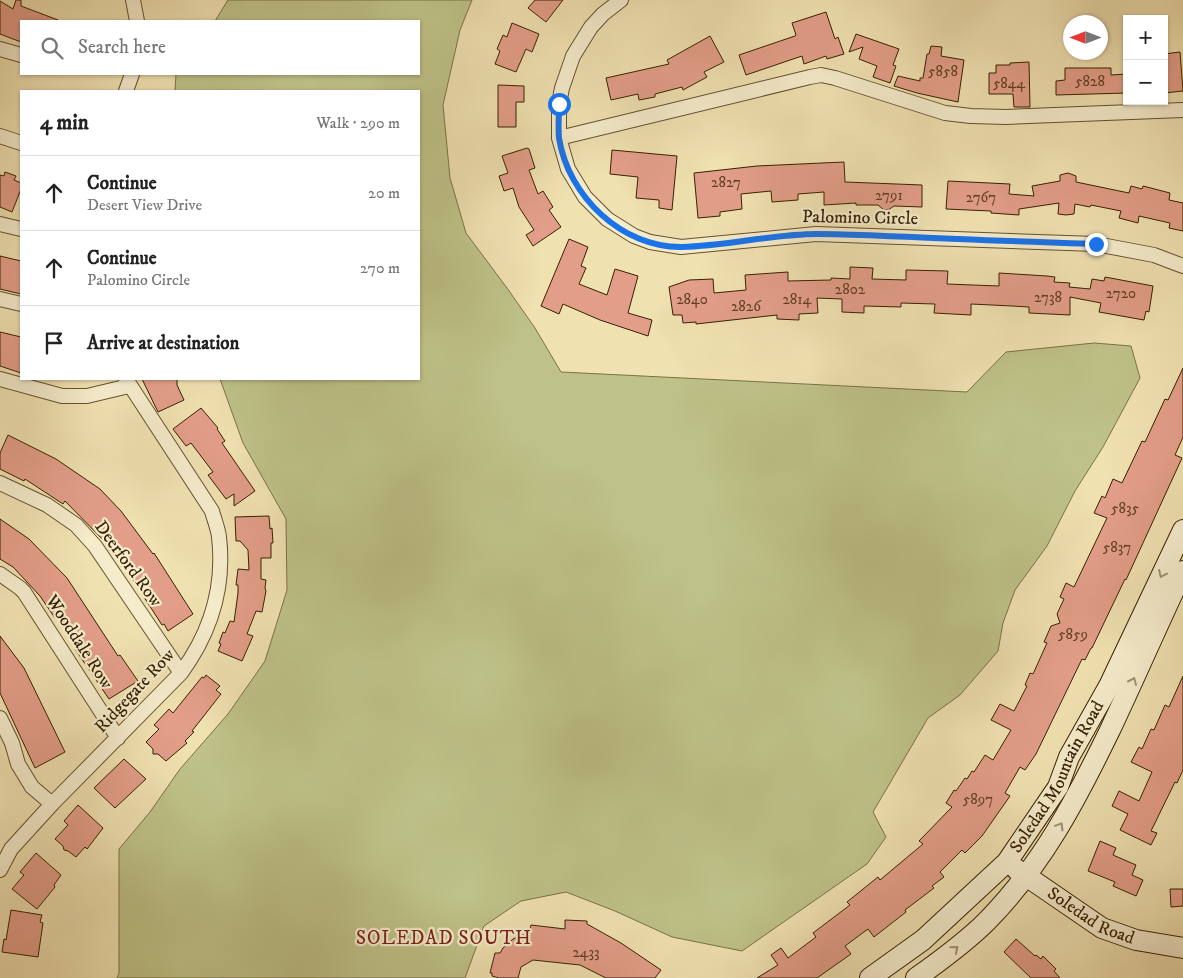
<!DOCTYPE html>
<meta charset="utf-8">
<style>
:root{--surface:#fff;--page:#f6f6f6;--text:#222;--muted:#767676;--line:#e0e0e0}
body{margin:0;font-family:"IM FELL DW Pica",serif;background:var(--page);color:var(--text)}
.controls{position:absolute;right:15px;top:15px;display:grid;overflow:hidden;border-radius:0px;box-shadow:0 1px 4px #0004}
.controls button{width:45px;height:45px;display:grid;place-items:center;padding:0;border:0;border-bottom:1px solid var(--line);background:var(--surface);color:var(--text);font:25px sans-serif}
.compass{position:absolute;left:1063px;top:15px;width:45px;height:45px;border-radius:50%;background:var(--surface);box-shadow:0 1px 4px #0004;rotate:270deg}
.stop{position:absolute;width:15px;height:15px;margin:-11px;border:4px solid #1a73e8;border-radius:50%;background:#fff}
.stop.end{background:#1a73e8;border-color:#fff;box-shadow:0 1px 5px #0008}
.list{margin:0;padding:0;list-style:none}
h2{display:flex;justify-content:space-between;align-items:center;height:65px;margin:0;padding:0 20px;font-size:21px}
h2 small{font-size:16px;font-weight:400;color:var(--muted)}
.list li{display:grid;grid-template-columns:32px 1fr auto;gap:15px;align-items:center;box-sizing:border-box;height:75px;padding:0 20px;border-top:1px solid var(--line)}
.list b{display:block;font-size:19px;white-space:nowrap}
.list p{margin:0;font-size:16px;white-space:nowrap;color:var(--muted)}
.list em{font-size:16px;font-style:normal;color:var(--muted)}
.icon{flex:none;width:28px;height:28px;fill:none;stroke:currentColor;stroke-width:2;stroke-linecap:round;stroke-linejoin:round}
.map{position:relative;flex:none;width:1183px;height:978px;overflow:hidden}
.search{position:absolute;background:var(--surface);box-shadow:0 1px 4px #0004;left:20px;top:20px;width:400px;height:55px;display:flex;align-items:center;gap:12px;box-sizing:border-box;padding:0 18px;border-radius:0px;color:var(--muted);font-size:19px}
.panel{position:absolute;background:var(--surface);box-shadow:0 1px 4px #0004;left:20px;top:90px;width:400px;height:290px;border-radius:0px}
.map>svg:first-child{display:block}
</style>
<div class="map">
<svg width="1183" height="978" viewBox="0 0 1183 978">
<rect width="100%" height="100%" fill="#f0e1b1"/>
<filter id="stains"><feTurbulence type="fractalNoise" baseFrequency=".004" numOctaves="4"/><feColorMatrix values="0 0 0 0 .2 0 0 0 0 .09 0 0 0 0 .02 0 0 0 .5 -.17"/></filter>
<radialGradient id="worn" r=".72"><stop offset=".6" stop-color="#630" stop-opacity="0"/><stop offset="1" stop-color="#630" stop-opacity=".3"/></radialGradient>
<path fill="#bec288" stroke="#7a7244" d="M228,0H472L460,30L443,105L450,178L466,233L507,288L535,328L561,372L967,392L1006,352L1094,343L1131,346L1140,378L1103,447L1075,491L1047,546L1015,590L1003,623L998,651L960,695L928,718L873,812L886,837L867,864L742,951L672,937L615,911L566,892L521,901L484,926L465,978H117L119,973V849L150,812L180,769L228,714L265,661L287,590L286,519L243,443L220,379H419V91H175L176,74H419V21H215Z"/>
<path fill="#e39e89" stroke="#372101" d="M16,0H21V6L58,20V21H21V42L0,34V1L13,9Z
M535,0H563L546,22L528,8Z
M826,12L835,39L838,37L844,54L827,59L826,56L804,64L802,56L746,75L739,55L795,36L796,35L792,23Z
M512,23L539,34L532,52L526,49L516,72L495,64L500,51L497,49L503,35L507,37Z
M856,34L899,49L893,65L896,66L890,83L873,77L877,66L859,59L863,47L849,52Z
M710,36L724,62L704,72L707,77L683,90L682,87L655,94V97L639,100L638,94L611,100L606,78L669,64L667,60Z
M931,46L942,47L941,56L964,60L958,102L917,93L894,86L898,76L920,81V78H923L927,54H929Z
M1180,52L1183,91L1164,93V54Z
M1029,62L1030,107H1014L1013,94H989V73H996V65H1010V63Z
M1065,68H1111V75L1127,74V93L1056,95V81L1065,80Z
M498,85L524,86V102H516V127H498Z
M527,148L529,149L535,168L529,170L538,194L543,191L553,207L549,210L561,227L533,246L526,235L534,230L519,207L513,188L504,191L499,176L508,173L502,156Z
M612,150L677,156L672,210L659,208V200L636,198L638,177L610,174Z
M844,162L845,182L922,185V207L894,206L888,210H884L878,205H856V203L824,205V192L798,194V200L772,202L771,191L741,194L742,209L720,212V216L698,218L694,173L757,166Z
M5,172L16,176L14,180L21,183V189L12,212L0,207V175L4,176Z
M1068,173L1076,176V182L1129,193L1131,186L1142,189L1143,186L1170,193L1169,200L1183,203V231L1169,228L1170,223L1139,216L1138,223L1119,218L1121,211L1091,205L1090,207L1075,204L1074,214L1066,215L1058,214L1059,203L1019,209V215L991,213V211L946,209L948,181L1010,184L1009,194L1034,196L1032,186L1060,181V175Z
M569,239L588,247L581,266L586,268L579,284L607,295L615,269L638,276L628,313L652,320L648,336L600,320L563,304L559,314L541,306Z
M0,256L21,261V294L0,289Z
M850,267L873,268L872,279L906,280V270L948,271L947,284L999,286V273L1047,276L1055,277L1054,282L1070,283L1069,287L1090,289L1092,279L1104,281L1105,277L1153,286L1149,312L1146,311L1144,320L1099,312L1101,303L1070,297V315L1029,313V307L1012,306L971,304V315L934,313L935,304L901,303V307L864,306V313L842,312V299L817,298L818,313L799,314V320L777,319V315L696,324V322L683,323L682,315H673L669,287L689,280L713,279L714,293L746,290L745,275L788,272V281L831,280V278L850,279Z
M0,332L21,337V373L0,366Z
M1183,368V437L1175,455L1182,458L1126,580L1125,579L1092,648H1091L1085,660L1082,659L1036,754L1025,770L1020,767L1005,793L1010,796L982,836L965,853L962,850L940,872L944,877L932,886L934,888L905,910L906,912L874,937L868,929L845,946L851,954L817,978H757L778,965L771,955L781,948L788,958L816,937L813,933L850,905L847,902L878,877L880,880L923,844L919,841L952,807L946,803L954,790L956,791L965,778L967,779L972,771L974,772L985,755L993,760L1011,730L991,720L1000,704L1014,711L1027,686L1025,685L1030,673L1033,674L1047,643L1044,642L1051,626L1060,623L1057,614L1064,599L1060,597L1066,583L1074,587L1107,518L1094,513L1102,496L1105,498L1113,479L1122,483L1142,441L1145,442L1165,399L1168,400Z
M142,379H177V385L184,400L158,412Z
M201,408L218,428L217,429L225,441L222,443L255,491L234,506V494L226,499L208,475L213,472L191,443L186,446L173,429Z
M8,435L56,459L100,489L121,511L153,554L154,553L193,614L168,631L164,624L162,625L129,574L109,549L111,548L65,501L63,504L25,479L24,481L0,469V453Z
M269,516L270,529L272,528L273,543H271V558H261V579L266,580L265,588L266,591L262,612L256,611L247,634L253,636L242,661L218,651L221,644L219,643L223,632L225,633L230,621L234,622L238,593V585H236L238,569L249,570L248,550L240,541H236L235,517Z
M0,519L29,539L67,578L118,656L120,655L138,681L109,699L75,649L76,648L73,641L58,617L55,618L40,596L13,567L0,559Z
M0,636L24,668L65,752L35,768L0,693Z
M206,675L220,686L216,690L221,694L192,731L194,732L185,741L187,743L166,761L158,754H153V749L146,742L159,729L154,725L169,709L173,713L202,677L204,678Z
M1183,676V770L1177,783L1175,782L1151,831L1157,833L1151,845L1120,830L1128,814L1112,806L1119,791L1139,801L1152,772L1131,762L1139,747L1142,749L1151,729L1154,730L1165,705L1169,707Z
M124,759L146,779L115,808L94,788Z
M78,805L103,828L87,849L85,847L76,857L68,851L64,850L63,846L55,839L68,825L64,821Z
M1100,841L1116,848L1113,855L1136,865L1132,875L1143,880L1136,896L1113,886L1115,882L1088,871Z
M36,853L61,875L54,885L55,887L37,909L12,889L24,875L20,872Z
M1170,889H1183V906L1171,907Z
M11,910L42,915L40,922L43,923L38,957L2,952L4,939L6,940Z
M565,920L587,921V924L621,943L661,970L655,978H606L580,965L533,960L521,967L518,978H499L492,976V973H490L495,953H500L503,948L513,939L522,935L529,934L531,925L565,929Z
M1016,939L1035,956L1036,955L1041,959L1043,956L1056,969L1054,971L1060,978H1031L1004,952Z"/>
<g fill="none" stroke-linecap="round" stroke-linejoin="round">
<defs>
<path id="street" d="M133,0L137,21
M621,0L603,14L591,27L573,56L562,88L559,104V138L568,169L585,197L607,219L634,236L650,242L681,247L816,234L1096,244L1154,255L1183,266
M0,49L21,55
M126,91L132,74
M0,136L21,143
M559,138L810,77L821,75L835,78L945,113L971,116L1006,117L1183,110
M0,224L21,229
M0,299L21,304
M0,379L62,396H87L129,386
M0,483L47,505L76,525L95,546L181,673
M0,574L20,588L24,592L118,738
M0,718L12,743L18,764L32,787L52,804
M0,870L11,849L52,804L181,673C211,632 225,588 219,537C218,528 214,519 212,511L126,379"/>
<g id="secondary">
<path id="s1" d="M1016,869L1102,928L1136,940L1183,948"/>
<path id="s2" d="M870,978L923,940L1007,862L1058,787L1069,757L1109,686L1183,530"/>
<path d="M916,978C940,961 966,942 987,921C1042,865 1076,800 1110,730C1135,677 1158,624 1183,571"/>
</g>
</defs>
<use href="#street" stroke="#65512d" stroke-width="16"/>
<use href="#secondary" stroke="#372101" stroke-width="22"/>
<use href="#street" stroke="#f5eccc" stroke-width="14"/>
<use href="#secondary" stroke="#f5eccc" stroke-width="20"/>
</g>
<defs><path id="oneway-chevron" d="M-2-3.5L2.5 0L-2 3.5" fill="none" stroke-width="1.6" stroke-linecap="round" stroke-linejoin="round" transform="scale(1.25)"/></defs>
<g stroke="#a09171">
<use href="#oneway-chevron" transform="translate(1162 574) rotate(115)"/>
<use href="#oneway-chevron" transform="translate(1133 681) rotate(-66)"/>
<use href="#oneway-chevron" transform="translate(1060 826) rotate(-59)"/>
<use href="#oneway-chevron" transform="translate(955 949) rotate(-40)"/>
</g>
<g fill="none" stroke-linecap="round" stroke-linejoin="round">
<path stroke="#1a73e8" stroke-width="6" d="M559,104C559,115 558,127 559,138C568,196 622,248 682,247C727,246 772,234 817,234C849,234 880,236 912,237C973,240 1035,242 1096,244"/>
</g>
<g text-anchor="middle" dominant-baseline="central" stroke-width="4.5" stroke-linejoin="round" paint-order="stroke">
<g font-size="15" fill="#624023">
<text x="943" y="71">5858</text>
<text x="1090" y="81">5828</text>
<text x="1009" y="83">5844</text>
<text x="726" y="182">2827</text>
<text x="889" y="195">2791</text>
<text x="981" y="197">2767</text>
<text x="850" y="289">2802</text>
<text x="1121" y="293">2720</text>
<text x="1048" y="297">2738</text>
<text x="692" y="299">2840</text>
<text x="797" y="299">2814</text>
<text x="746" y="306">2826</text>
<text x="1125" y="508">5835</text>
<text x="1117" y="547">5837</text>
<text x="1073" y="634">5859</text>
<text x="978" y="799">5897</text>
<text x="586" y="952">2433</text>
</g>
<g font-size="18" fill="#372101" stroke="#f5eccc">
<text transform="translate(860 218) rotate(1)">Palomino Circle</text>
<text transform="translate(128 564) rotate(54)">Deerford Row</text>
<text transform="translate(79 642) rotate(57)">Wooddale Row</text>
<text transform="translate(135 691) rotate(-47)">Ridgegate Row</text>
<text stroke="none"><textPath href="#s2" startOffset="279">Soledad Mountain Road</textPath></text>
<text stroke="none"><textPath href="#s1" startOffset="89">Soledad Road</textPath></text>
</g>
<g font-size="19" letter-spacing="1" fill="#7a1f14" stroke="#f5eccc">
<text x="444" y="938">SOLEDAD SOUTH</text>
</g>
</g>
<rect width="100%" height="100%" filter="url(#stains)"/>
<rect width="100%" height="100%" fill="url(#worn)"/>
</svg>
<div class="controls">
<button>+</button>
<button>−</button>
</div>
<svg class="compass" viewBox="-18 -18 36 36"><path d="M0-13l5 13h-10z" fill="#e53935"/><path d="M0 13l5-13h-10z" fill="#767676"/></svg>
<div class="stop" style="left:559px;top:104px"></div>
<div class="stop end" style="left:1096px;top:244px"></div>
<div class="search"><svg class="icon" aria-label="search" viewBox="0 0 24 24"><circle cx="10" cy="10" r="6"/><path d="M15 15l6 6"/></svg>Search here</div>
<section class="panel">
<h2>4 min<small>Walk · 290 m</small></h2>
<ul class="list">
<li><svg class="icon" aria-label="ahead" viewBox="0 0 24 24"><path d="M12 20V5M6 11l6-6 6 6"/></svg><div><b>Continue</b><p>Desert View Drive</p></div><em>20 m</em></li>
<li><svg class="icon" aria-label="ahead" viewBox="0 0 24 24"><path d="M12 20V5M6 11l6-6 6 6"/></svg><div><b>Continue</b><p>Palomino Circle</p></div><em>270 m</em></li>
<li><svg class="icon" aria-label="arrive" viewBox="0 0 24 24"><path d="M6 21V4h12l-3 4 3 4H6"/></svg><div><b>Arrive at destination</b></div></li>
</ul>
</section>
</div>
